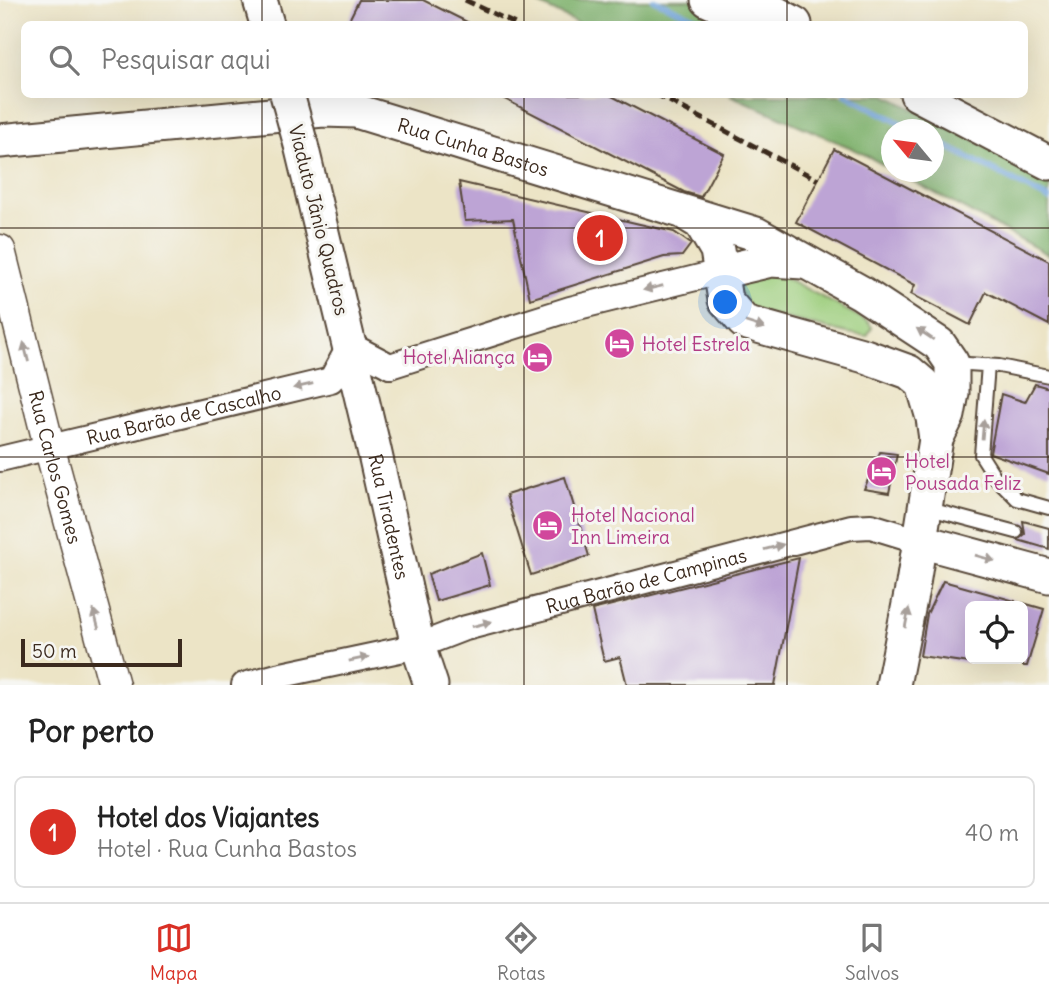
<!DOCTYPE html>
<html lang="pt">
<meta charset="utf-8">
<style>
:root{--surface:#fff;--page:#f2f2f2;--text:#222;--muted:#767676;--line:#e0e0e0;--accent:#d93025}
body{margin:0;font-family:Delius,sans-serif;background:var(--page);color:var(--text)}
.controls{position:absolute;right:21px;bottom:21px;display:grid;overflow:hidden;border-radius:10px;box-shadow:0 7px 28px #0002}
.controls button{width:63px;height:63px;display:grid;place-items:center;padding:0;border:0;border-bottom:2px solid var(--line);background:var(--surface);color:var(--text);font:35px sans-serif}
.compass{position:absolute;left:881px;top:119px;width:63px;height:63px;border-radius:50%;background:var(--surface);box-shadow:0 7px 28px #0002;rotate:299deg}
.scale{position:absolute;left:21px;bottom:18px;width:161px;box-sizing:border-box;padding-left:7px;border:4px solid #3b2a1e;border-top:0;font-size:19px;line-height:24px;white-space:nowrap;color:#3b2a1e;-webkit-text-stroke:5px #f6f6f2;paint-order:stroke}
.you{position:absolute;left:726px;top:303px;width:24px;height:24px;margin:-18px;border:5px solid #fff;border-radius:50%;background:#1a73e8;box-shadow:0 0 0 10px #1a73e833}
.badge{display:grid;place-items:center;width:46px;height:46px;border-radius:50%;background:var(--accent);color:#fff;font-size:23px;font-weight:700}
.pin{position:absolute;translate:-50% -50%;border:4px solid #fff;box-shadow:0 2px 7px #0006}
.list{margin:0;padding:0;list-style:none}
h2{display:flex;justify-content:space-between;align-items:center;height:91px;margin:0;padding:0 28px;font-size:30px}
h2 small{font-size:23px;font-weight:400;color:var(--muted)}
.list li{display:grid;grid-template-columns:46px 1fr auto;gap:21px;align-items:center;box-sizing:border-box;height:112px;margin:0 14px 14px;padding:0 14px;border:2px solid var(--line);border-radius:10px}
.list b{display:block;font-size:26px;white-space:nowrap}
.list p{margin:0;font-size:23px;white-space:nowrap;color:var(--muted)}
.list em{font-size:23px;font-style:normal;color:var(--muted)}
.icon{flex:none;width:38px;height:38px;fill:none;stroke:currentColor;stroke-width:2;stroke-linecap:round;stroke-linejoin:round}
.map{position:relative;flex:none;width:1049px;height:685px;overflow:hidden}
.search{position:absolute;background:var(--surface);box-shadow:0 7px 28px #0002;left:21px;right:21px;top:21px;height:77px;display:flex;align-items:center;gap:18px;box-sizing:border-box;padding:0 24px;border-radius:10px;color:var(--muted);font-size:26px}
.sheet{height:217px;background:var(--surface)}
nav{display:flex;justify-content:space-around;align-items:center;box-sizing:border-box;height:98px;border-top:2px solid var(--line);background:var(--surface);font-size:19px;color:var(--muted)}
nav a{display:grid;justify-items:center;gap:4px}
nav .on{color:var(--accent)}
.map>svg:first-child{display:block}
</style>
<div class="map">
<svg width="1049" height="685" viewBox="0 0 1049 685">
<rect width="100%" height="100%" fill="#f6f6f2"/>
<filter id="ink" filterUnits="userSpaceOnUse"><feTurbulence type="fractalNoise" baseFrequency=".0143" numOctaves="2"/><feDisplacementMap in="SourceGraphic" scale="14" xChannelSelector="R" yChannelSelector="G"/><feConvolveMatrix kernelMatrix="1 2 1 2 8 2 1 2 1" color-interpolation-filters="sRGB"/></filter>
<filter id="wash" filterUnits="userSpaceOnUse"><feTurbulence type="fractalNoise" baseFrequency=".00686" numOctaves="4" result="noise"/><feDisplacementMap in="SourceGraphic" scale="28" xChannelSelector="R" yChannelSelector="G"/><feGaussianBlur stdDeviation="1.57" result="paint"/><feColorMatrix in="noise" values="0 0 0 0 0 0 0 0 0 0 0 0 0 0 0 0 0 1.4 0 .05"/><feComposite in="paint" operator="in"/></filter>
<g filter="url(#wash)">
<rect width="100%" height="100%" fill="#ece4c6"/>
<path fill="#9dce7d" stroke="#6c7c4e" stroke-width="2" d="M769,269L867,321L872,327L867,336L847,333L751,310L739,290L740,281Z"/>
<path fill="#7eb16c" stroke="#5c6e45" stroke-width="2" d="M531,0H693L745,24H579Z
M730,95H886L1049,179V255L896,172H934V130H892L891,169L860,152Z"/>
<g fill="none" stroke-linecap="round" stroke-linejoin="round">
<path stroke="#6da2da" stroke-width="6" d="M654,0L709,24
M845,94L913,130
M934,140L1049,199"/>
</g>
<g id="blocks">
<path fill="#bda4d5" d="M359,0H423L471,24H347Z
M495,94H608L724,154L701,197L684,192Z
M834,149L1049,261V325L986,292L970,325L911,294L915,285L796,222Z
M459,182L674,232L691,244L682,256L664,257L530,299L513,219L465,221Z
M1035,384L1049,388V474L990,453L1001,394L1025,402Z
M880,452L897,454L889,493L864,489Z
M565,477L589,556L531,575L506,495Z
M1023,521L1049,528V549L1018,540L1025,534Z
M482,553L490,585L436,601L428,574Z
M799,558L775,685H627L620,657L604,661L592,610Z
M943,581L1015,601V606H970V663L920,656L927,614Z
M1023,603L1044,609L1027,666H1023Z"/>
</g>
</g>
<g filter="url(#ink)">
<use href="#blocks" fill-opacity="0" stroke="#564637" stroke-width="2"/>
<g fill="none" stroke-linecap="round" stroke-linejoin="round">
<defs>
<path id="service" d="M952,363L999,366L1049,376
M988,365L981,455L995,477L1017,499L1049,508
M926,508L1016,532"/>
<g id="minor">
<path d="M390,366L570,309L720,272"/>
<path id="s1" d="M0,459L331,380L350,345L390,366"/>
<path id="s2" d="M244,685L277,676L418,646L462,629L851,527L871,526L920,541"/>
</g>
<g id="tertiary">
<path id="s3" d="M0,250L49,446L114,685"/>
</g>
<g id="secondary">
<path d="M260,0L267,24"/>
<path d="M708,0L762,24"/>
<path d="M752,0L795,24"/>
<path d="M917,94L1049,163"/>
<path id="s4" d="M0,141L323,110L356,111L756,234L860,292L939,344L952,363V393L948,415L936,439"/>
<path id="s5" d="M301,145L373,445L418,646L431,685"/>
<path d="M688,215L701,223L717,250L725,300L744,322L865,356L909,372L923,384L933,418L936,439L913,584L893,685"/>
<path d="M720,272L771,260L803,262"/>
<path d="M920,541L1049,576"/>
</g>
</defs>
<use href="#service" stroke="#564637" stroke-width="16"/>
<use href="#minor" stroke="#564637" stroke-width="28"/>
<use href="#tertiary" stroke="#564637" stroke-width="33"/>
<use href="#secondary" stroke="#564637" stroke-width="37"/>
<use href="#service" stroke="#fff" stroke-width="12"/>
<use href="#minor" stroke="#fff" stroke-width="24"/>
<use href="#tertiary" stroke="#fff" stroke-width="30"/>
<use href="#secondary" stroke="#fff" stroke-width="33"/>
<path stroke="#3b2a1e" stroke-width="5" stroke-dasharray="10 5" stroke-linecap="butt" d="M465,0L515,24
M656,94L818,180"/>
<defs>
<path id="secondary-bridge" d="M287,94L301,145"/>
</defs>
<use href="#secondary-bridge" stroke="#564637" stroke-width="37" stroke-linecap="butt"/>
<use href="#secondary-bridge" stroke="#fff" stroke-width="33"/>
</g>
<defs><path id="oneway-solid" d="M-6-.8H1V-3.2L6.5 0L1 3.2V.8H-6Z" transform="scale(1.75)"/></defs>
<g fill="#a79f9a">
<use href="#oneway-solid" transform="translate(653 288) rotate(167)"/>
<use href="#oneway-solid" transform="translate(755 325) rotate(18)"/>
<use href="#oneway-solid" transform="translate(925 334) rotate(-146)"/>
<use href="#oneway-solid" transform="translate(26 352) rotate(-104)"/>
<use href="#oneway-solid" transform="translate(303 386) rotate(167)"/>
<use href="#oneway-solid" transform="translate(983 429) rotate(-85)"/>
<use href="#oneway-solid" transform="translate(774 547) rotate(-15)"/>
<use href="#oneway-solid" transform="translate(985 558) rotate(16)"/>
<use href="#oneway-solid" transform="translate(907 618) rotate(-79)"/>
<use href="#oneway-solid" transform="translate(96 619) rotate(-105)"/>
<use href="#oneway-solid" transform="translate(482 624) rotate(-15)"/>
<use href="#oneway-solid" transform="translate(359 659) rotate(-12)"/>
</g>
</g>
<path fill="none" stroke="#3b2a1e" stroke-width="2" stroke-opacity="0.55" d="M262,0V24M524,0V24M787,0V24M262,94V685M524,94V685M787,94V685M0,228H1049M0,457H1049"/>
<defs>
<symbol id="hotel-disc" viewBox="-11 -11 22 22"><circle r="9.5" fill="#d1479c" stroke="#f6f6f2"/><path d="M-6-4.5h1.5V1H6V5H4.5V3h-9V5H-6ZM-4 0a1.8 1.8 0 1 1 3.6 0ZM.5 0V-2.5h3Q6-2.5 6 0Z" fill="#fff"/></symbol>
</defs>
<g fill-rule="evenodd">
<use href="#hotel-disc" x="602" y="326" width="35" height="35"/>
<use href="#hotel-disc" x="520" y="340" width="35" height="35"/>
<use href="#hotel-disc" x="864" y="454" width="35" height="35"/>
<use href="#hotel-disc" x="530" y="508" width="35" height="35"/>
</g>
<g text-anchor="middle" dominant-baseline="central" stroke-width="6" stroke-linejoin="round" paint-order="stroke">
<g font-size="19" fill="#3b2a1e" stroke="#f6f6f2">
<text stroke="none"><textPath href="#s4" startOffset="480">Rua Cunha Bastos</textPath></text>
<text transform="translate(319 220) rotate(76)">Viaduto Jânio Quadros</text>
<text stroke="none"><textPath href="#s1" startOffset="189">Rua Barão de Cascalho</textPath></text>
<text stroke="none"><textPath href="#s3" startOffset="224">Rua Carlos Gomes</textPath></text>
<text stroke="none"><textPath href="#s5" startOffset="382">Rua Tiradentes</textPath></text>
<text stroke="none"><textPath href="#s2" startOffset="416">Rua Barão de Campinas</textPath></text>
</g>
<g font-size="19" fill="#b23c85" stroke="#f6f6f2" text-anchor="start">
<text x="642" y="344">Hotel Estrela</text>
<text x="515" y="357" text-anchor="end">Hotel Aliança</text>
<text x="905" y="461">Hotel<tspan x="905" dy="22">Pousada Feliz</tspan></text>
<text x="571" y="515">Hotel Nacional<tspan x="571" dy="22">Inn Limeira</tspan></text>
</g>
</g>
</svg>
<div class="controls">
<button><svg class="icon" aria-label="locate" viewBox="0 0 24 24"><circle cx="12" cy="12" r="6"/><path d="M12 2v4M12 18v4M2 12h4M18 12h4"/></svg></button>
</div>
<svg class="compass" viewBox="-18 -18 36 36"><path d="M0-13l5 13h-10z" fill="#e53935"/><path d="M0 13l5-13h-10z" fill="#767676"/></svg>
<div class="scale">50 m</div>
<div class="you"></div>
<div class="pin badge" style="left:600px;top:238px">1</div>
<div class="search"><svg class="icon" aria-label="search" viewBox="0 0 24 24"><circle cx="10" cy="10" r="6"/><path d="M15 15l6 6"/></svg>Pesquisar aqui</div>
</div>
<section class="sheet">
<h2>Por perto<small></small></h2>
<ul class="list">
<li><span class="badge">1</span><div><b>Hotel dos Viajantes</b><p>Hotel · Rua Cunha Bastos</p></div><em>40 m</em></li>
</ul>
</section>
<nav>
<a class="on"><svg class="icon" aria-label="map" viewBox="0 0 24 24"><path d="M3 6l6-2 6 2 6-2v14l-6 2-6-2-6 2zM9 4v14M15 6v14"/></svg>Mapa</a>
<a><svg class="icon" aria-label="directions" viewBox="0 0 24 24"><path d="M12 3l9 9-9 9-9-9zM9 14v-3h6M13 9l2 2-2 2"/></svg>Rotas</a>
<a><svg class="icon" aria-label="saved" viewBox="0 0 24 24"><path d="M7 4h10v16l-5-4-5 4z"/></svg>Salvos</a>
</nav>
